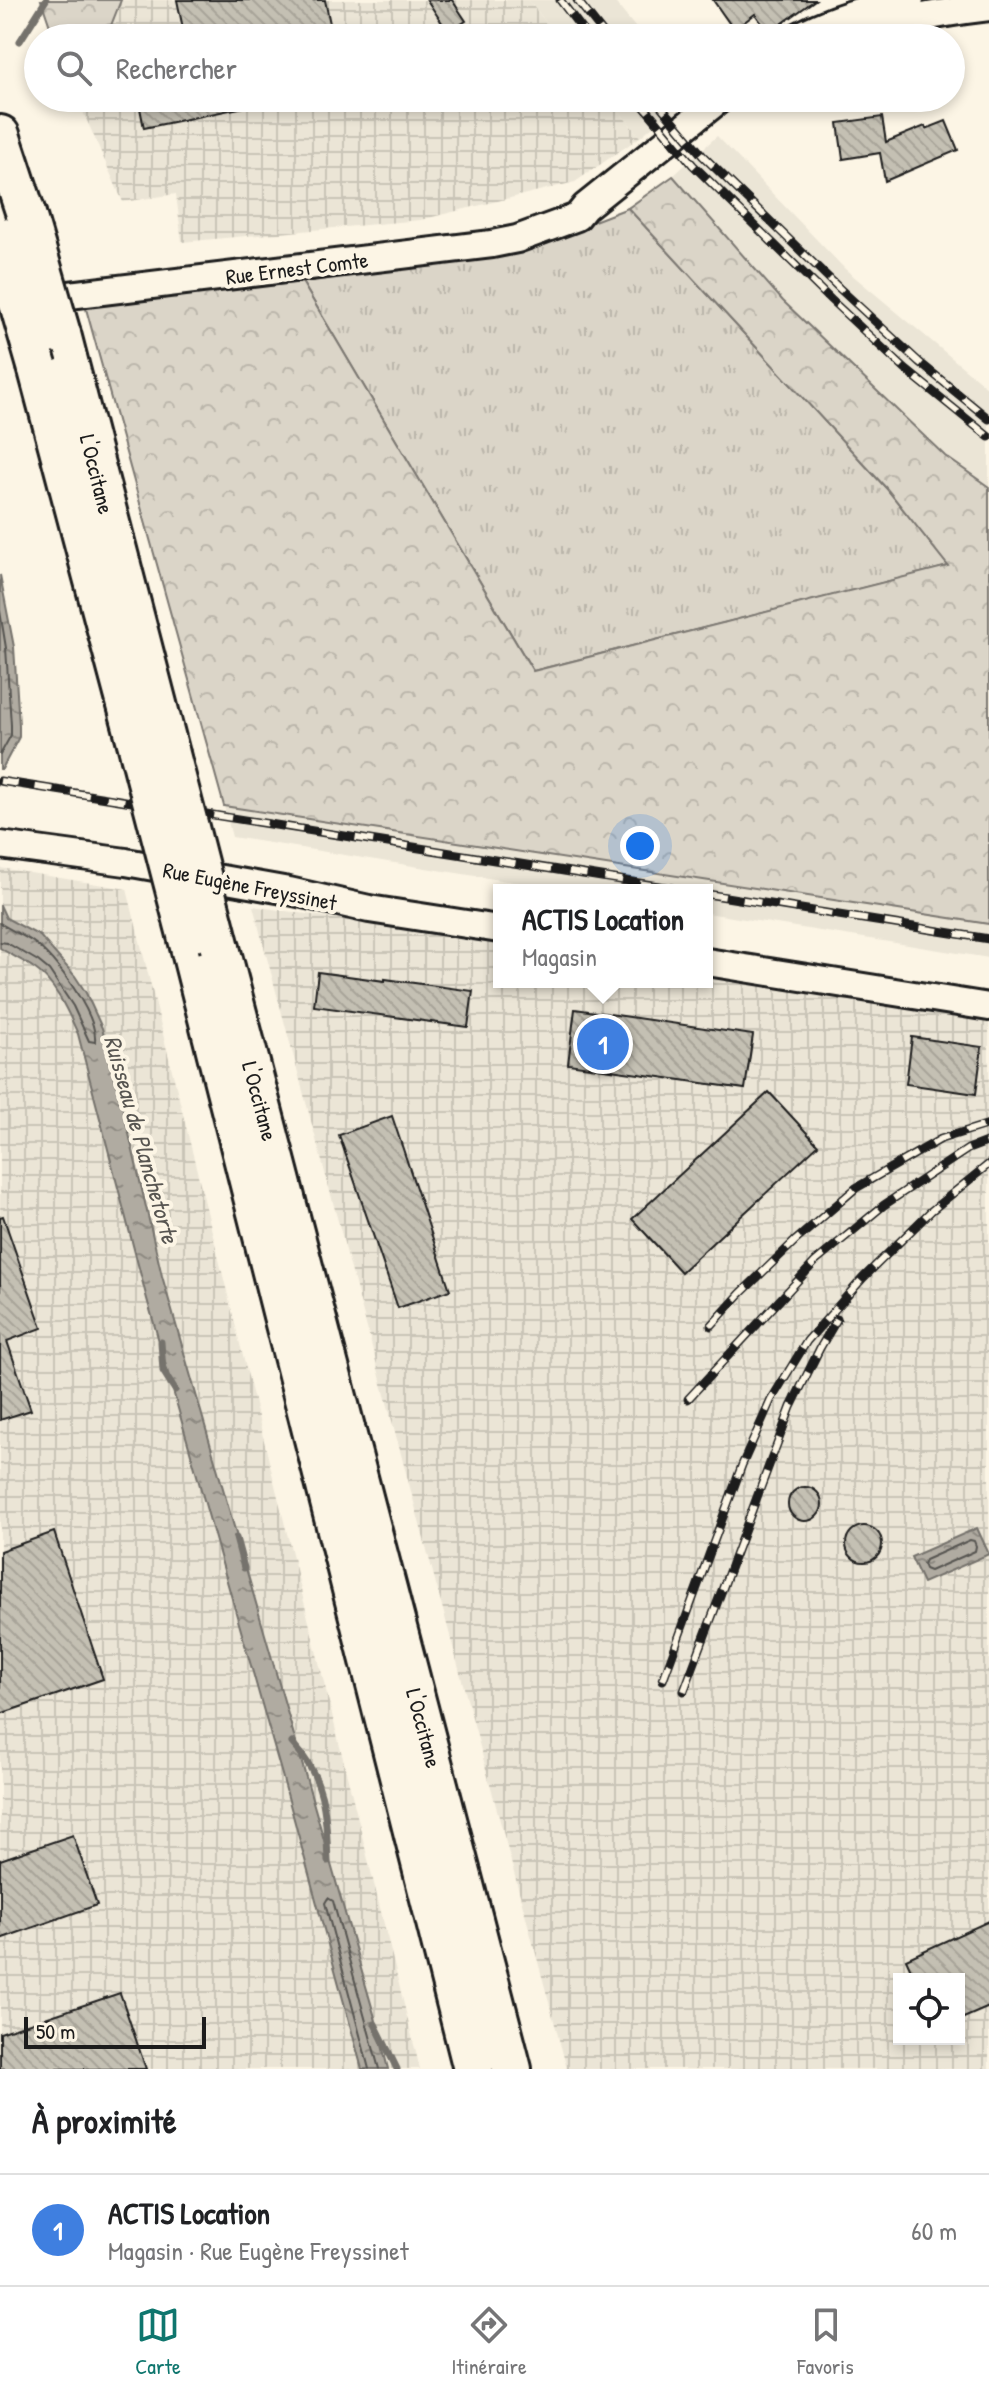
<!DOCTYPE html>
<html lang="fr">
<meta charset="utf-8">
<style>
:root{--surface:#fff;--page:#f2f2f2;--text:#202124;--muted:#757577;--line:#e0e0e0;--accent:#0f766e}
body{margin:0;font-family:"Patrick Hand",sans-serif;background:var(--page);color:var(--text)}
.controls{position:absolute;right:24px;bottom:24px;display:grid;overflow:hidden;border-radius:0px;box-shadow:0 4px 12px #0003}
.controls button{width:72px;height:72px;display:grid;place-items:center;padding:0;border:0;border-bottom:2px solid var(--line);background:var(--surface);color:var(--text);font:40px sans-serif}
.scale{position:absolute;left:24px;bottom:20px;width:182px;box-sizing:border-box;padding-left:8px;border:4px solid #1c1c1c;border-top:0;font-size:22px;line-height:28px;white-space:nowrap;color:#1c1c1c;-webkit-text-stroke:6px #fcf5e5;paint-order:stroke}
.you{position:absolute;left:640px;top:846px;width:28px;height:28px;margin:-20px;border:6px solid #fff;border-radius:50%;background:#1a73e8;box-shadow:0 0 0 12px #1a73e833}
.badge{display:grid;place-items:center;width:52px;height:52px;border-radius:50%;background:var(--accent);color:#fff;font-size:26px;font-weight:700}
.pin{position:absolute;translate:-50% -50%;border:4px solid #fff;box-shadow:0 2px 8px #0006}
.popup{position:absolute;left:493px;top:884px;width:220px;height:104px;box-sizing:border-box;display:grid;place-content:center;border-radius:0px;background:var(--surface);filter:drop-shadow(0 2px 6px #0005);font-size:26px;white-space:nowrap;color:var(--muted)}
.popup b{font-size:30px;color:var(--text)}
.popup::after{content:'';position:absolute;left:50%;top:100%;margin-left:-16px;border:16px solid transparent;border-top-color:var(--surface)}
.list{margin:0;padding:0;list-style:none}
h2{display:flex;justify-content:space-between;align-items:center;height:104px;margin:0;padding:0 32px;font-size:34px}
h2 small{font-size:26px;font-weight:400;color:var(--muted)}
.list li{display:grid;grid-template-columns:52px 1fr auto;gap:24px;align-items:center;box-sizing:border-box;height:112px;padding:0 32px;border-top:2px solid var(--line)}
.list b{display:block;font-size:30px;white-space:nowrap}
.list p{margin:0;font-size:26px;white-space:nowrap;color:var(--muted)}
.list em{font-size:26px;font-style:normal;color:var(--muted)}
.icon{flex:none;width:44px;height:44px;fill:none;stroke:currentColor;stroke-width:2;stroke-linecap:round;stroke-linejoin:round}
.map{position:relative;flex:none;width:989px;height:2069px;overflow:hidden}
.search{position:absolute;background:var(--surface);box-shadow:0 4px 12px #0003;left:24px;right:24px;top:24px;height:88px;display:flex;align-items:center;gap:20px;box-sizing:border-box;padding:0 28px;border-radius:44px;color:var(--muted);font-size:30px}
.sheet{height:216px;background:var(--surface)}
nav{display:flex;justify-content:space-around;align-items:center;box-sizing:border-box;height:112px;border-top:2px solid var(--line);background:var(--surface);font-size:22px;color:var(--muted)}
nav a{display:grid;justify-items:center;gap:4px}
nav .on{color:var(--accent)}
.map>svg:first-child{display:block}
</style>
<div class="map">
<svg width="989" height="2069" viewBox="0 0 989 2069">
<defs>
<pattern id="industrial-grid" width="8" height="8" patternUnits="userSpaceOnUse" patternTransform="scale(2)"><rect width="8" height="8" fill="#ebe5d6"/><path d="M0 4h8M4 0v8" fill="none" stroke="#c9c4b7"/></pattern>
<pattern id="grass-tufts" width="24" height="20" patternUnits="userSpaceOnUse" patternTransform="scale(2)"><rect width="24" height="20" fill="#dbd5c8"/><path d="M3 7l-1-3M5 7V3M7 7l1-3M15 17l-1-3M17 17v-4M19 17l1-3" fill="none" stroke="#bbb6ab"/></pattern>
<pattern id="forest-crowns" width="20" height="18" patternUnits="userSpaceOnUse" patternTransform="scale(2)"><rect width="20" height="18" fill="#dbd5c8"/><path d="M2 6a3 3 0 1 1 6 0M12 15a3 3 0 1 1 6 0" fill="none" stroke="#bbb6ab"/></pattern>
<pattern id="water-ripples" width="26" height="14" patternUnits="userSpaceOnUse" patternTransform="scale(2)"><rect width="26" height="14" fill="#b0aba1"/><path d="M2 4q2-2 4 0t4 0M15 11q2-2 4 0t4 0" fill="none" stroke="#8e8a82"/></pattern>
<pattern id="building-back-hatch" width="6" height="6" patternUnits="userSpaceOnUse" patternTransform="scale(2)"><rect width="6" height="6" fill="#c4c0b3"/><path d="M-1 5l2 2M0 0l6 6M5-1l2 2" fill="none" stroke="#a8a499"/></pattern>
</defs>
<rect width="100%" height="100%" fill="#fcf5e5"/>
<filter id="ink" filterUnits="userSpaceOnUse"><feTurbulence type="fractalNoise" baseFrequency=".0125" numOctaves="2"/><feDisplacementMap in="SourceGraphic" scale="16" xChannelSelector="R" yChannelSelector="G"/><feConvolveMatrix kernelMatrix="1 2 1 2 8 2 1 2 1" color-interpolation-filters="sRGB"/></filter>
<g filter="url(#ink)">
<path fill="#ebe5d6" d="M528,0H613L644,38H559Z
M608,98H686L640,137Z
M717,136L845,269L989,389V487L945,456L783,301L673,176Z
M224,806L989,924V958L707,913V890H563L232,837Z"/>
<path fill="url(#industrial-grid)" fill-rule="evenodd" d="M121,0H528L559,38H106Z
M77,98H608L640,137L575,182L420,220L182,242L176,194L123,202Z
M0,868L127,889L420,2069H0Z
M253,906L499,943V982H707V974L989,1016V2069H567ZM899,1979H959V2039H899Z"/>
<path fill="url(#grass-tufts)" stroke="#7c7872" stroke-width="2" d="M628,208L887,489L949,566L533,671L302,282L508,254Z"/>
<path fill="url(#forest-crowns)" stroke="#7c7872" stroke-width="2" d="M41,0H121L106,38H54Z
M673,176L783,301L945,456L989,487V924L224,806L85,305L302,282L533,671L948,566L887,489L628,208Z"/>
<path fill="url(#water-ripples)" stroke="#75726c" stroke-width="2" d="M0,575L14,647L19,725V737L2,769H0Z
M0,905L6,918L40,936L75,976L86,993L102,1028L123,1108L162,1276L376,2021L388,2069H362L282,1775L147,1299L78,1034C68,1012 55,982 34,968C24,961 11,955 0,948Z
M977,1528L989,1554L923,1583L911,1557Z"/>
<g fill="none" stroke-linecap="round" stroke-linejoin="round">
<path stroke="#575551" stroke-width="2" d="M0,611L6,648L11,725V735L0,755
M0,923C10,930 23,935 33,942C55,957 98,1015 95,1042L89,1041L73,1006L49,970L38,961L7,943L0,942
M970,1540L974,1541L976,1546L975,1551L930,1571L925,1569L923,1564L925,1560Z
M369,2069L325,1903L328,1898L333,1901L379,2069"/>
<path stroke="#75726c" stroke-width="7" d="M20,41L46,0
M161,1342L163,1371L175,1390
M236,1538L244,1568
M292,1743C326,1778 326,1815 328,1861
M375,2024L397,2069"/>
</g>
<path fill="url(#building-back-hatch)" stroke="#1c1c1c" stroke-width="2" d="M177,0H325L333,38H185Z
M427,0H452L466,21L448,32Z
M713,0H815L769,33L755,14L734,30Z
M138,98H248L249,106L144,128Z
M882,117L886,142L925,126L926,129L946,121L958,150L885,181L880,153L843,159L838,123Z
M318,972L385,981V979L473,991L468,1027L314,1006Z
M575,1009L753,1035L745,1089L568,1064Z
M912,1037L982,1047L976,1094L906,1084Z
M769,1092L818,1145L681,1272L632,1219Z
M392,1116L450,1290L398,1308L339,1135Z
M3,1216L42,1328L7,1341L31,1410L0,1420V1217Z
M788 1504a17 17 0 1 1 34 0a17 17 0 1 1-34 0Z
M846 1544a18 18 0 1 1 36 0a18 18 0 1 1-36 0Z
M54,1532L103,1679L0,1714V1551Z
M73,1835L97,1905L0,1939V1860Z
M989,1921V2007L959,2020V1979H915L906,1959Z
M120,1993L146,2069H0V2033Z"/>
<g fill="none" stroke-linecap="round" stroke-linejoin="round">
<defs>
<path id="minor" d="M795,38C832,18 869,7 910,0
M841,38C890,22 938,13 989,7
M36,299L492,244L517,239L577,217L585,207L721,98
M0,845L126,862L289,891L369,909L499,929
M707,962L989,1007"/>
<path id="highway" d="M0,135L26,214
M61,334L170,754
M37,366L140,754
M187,935L473,2069
M220,948L512,2069"/>
</defs>
<use href="#minor" stroke="#1c1c1c" stroke-width="32"/>
<use href="#highway" stroke="#1c1c1c" stroke-width="44"/>
<use href="#minor" stroke="#fcf5e5" stroke-width="26"/>
<use href="#highway" stroke="#fcf5e5" stroke-width="38"/>
<defs>
<path id="rail" d="M560,0L589,38
M577,0L607,38
M637,98L693,165L831,300L905,369L989,437
M654,98L703,156L839,288L919,362L989,419
M0,781L683,890
M707,894L989,939
M711,1326L740,1294L796,1240L856,1188L941,1139L989,1124
M688,1399L815,1262L884,1205L968,1149L989,1141
M663,1680L742,1465L771,1400L807,1341L863,1278L931,1211L989,1164
M684,1691L791,1407L820,1348L837,1319"/>
</defs>
<use href="#rail" stroke="#1c1c1c" stroke-width="9"/>
<use href="#rail" stroke="#fcf5e5" stroke-width="6" stroke-dasharray="18" stroke-linecap="butt"/>
<defs>
<path id="highway-bridge" d="M26,214L61,334
M0,237L37,366
M140,754L187,935
M170,754L220,948"/>
</defs>
<use href="#highway-bridge" stroke="#1c1c1c" stroke-width="44" stroke-linecap="butt"/>
<use href="#highway-bridge" stroke="#fcf5e5" stroke-width="38"/>
</g>
</g>
<g text-anchor="middle" dominant-baseline="central" stroke-width="8" stroke-linejoin="round" paint-order="stroke">
<g font-size="22" fill="#1c1c1c" stroke="#fcf5e5">
<text transform="translate(297 268) rotate(-7)">Rue Ernest Comte</text>
<text transform="translate(97 474) rotate(76)">L'Occitane</text>
<text transform="translate(250 886) rotate(11)">Rue Eugène Freyssinet</text>
<text transform="translate(260 1101) rotate(75)">L'Occitane</text>
<text transform="translate(424 1728) rotate(75)">L'Occitane</text>
</g>
<g font-size="24" font-style="italic" fill="#575551" stroke="#fcf5e5">
<text transform="translate(142 1139) rotate(74)">Ruisseau de Planchetorte</text>
</g>
</g>
</svg>
<div class="controls">
<button><svg class="icon" aria-label="locate" viewBox="0 0 24 24"><circle cx="12" cy="12" r="6"/><path d="M12 2v4M12 18v4M2 12h4M18 12h4"/></svg></button>
</div>
<div class="scale">50 m</div>
<div class="you"></div>
<div class="pin badge" style="left:603px;top:1044px;background:#3f7fe0">1</div>
<div class="popup"><b>ACTIS Location</b>Magasin</div>
<div class="search"><svg class="icon" aria-label="search" viewBox="0 0 24 24"><circle cx="10" cy="10" r="6"/><path d="M15 15l6 6"/></svg>Rechercher</div>
</div>
<section class="sheet">
<h2>À proximité<small></small></h2>
<ul class="list">
<li><span class="badge" style="background:#3f7fe0">1</span><div><b>ACTIS Location</b><p>Magasin · Rue Eugène Freyssinet</p></div><em>60 m</em></li>
</ul>
</section>
<nav>
<a class="on"><svg class="icon" aria-label="map" viewBox="0 0 24 24"><path d="M3 6l6-2 6 2 6-2v14l-6 2-6-2-6 2zM9 4v14M15 6v14"/></svg>Carte</a>
<a><svg class="icon" aria-label="directions" viewBox="0 0 24 24"><path d="M12 3l9 9-9 9-9-9zM9 14v-3h6M13 9l2 2-2 2"/></svg>Itinéraire</a>
<a><svg class="icon" aria-label="saved" viewBox="0 0 24 24"><path d="M7 4h10v16l-5-4-5 4z"/></svg>Favoris</a>
</nav>
